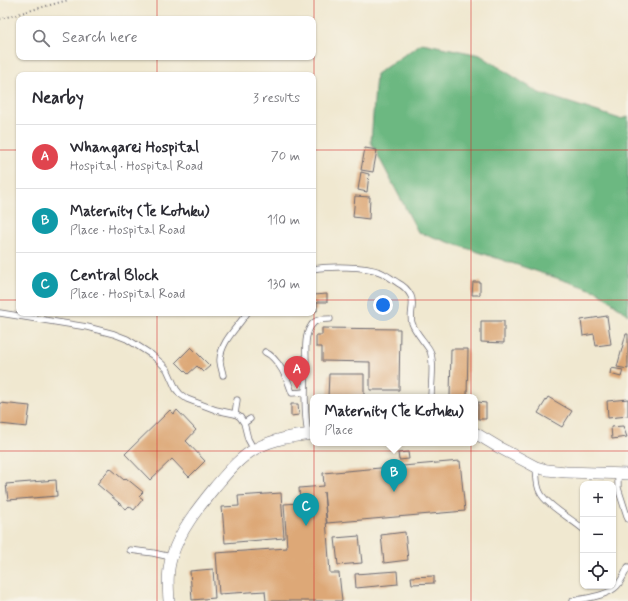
<!DOCTYPE html>
<meta charset="utf-8">
<style>
:root{--surface:#fff;--page:#f7f7f7;--text:#2b2b33;--muted:#7c7c81;--line:#e1e1e2;--accent:#2563eb}
body{margin:0;font-family:Mynerve,sans-serif;background:var(--page);color:var(--text)}
.controls{position:absolute;right:12px;bottom:12px;display:grid;overflow:hidden;border-radius:8px;box-shadow:0 1px 3px #0004}
.controls button{width:36px;height:36px;display:grid;place-items:center;padding:0;border:0;border-bottom:1px solid var(--line);background:var(--surface);color:var(--text);font:20px sans-serif}
.you{position:absolute;left:383px;top:305px;width:14px;height:14px;margin:-10px;border:3px solid #fff;border-radius:50%;background:#1a73e8;box-shadow:0 0 0 6px #1a73e833}
.badge{display:grid;place-items:center;width:26px;height:26px;border-radius:50%;background:var(--accent);color:#fff;font-size:13px;font-weight:700}
.pin{position:absolute;translate:-50% -33px;filter:drop-shadow(0 1px 2px #0008)}
.pin::after{content:'';position:absolute;top:21px;width:14px;height:12px;background:inherit;clip-path:polygon(0 0,100% 0,50% 100%)}
.popup{position:absolute;left:310px;top:394px;width:168px;height:52px;box-sizing:border-box;display:grid;place-content:center;border-radius:8px;background:var(--surface);filter:drop-shadow(0 1px 3px #0005);font-size:13px;white-space:nowrap;color:var(--muted)}
.popup b{font-size:15px;color:var(--text)}
.popup::after{content:'';position:absolute;left:50%;top:100%;margin-left:-8px;border:8px solid transparent;border-top-color:var(--surface)}
.list{margin:0;padding:0;list-style:none}
h2{display:flex;justify-content:space-between;align-items:center;height:52px;margin:0;padding:0 16px;font-size:17px}
h2 small{font-size:13px;font-weight:400;color:var(--muted)}
.list li{display:grid;grid-template-columns:26px 1fr auto;gap:12px;align-items:center;box-sizing:border-box;height:64px;padding:0 16px;border-top:1px solid var(--line)}
.list b{display:block;font-size:15px;white-space:nowrap}
.list p{margin:0;font-size:13px;white-space:nowrap;color:var(--muted)}
.list em{font-size:13px;font-style:normal;color:var(--muted)}
.icon{flex:none;width:22px;height:22px;fill:none;stroke:currentColor;stroke-width:2;stroke-linecap:round;stroke-linejoin:round}
.map{position:relative;flex:none;width:628px;height:601px;overflow:hidden}
.search{position:absolute;background:var(--surface);box-shadow:0 1px 3px #0004;left:16px;top:16px;width:300px;height:44px;display:flex;align-items:center;gap:10px;box-sizing:border-box;padding:0 14px;border-radius:8px;color:var(--muted);font-size:15px}
.panel{position:absolute;background:var(--surface);box-shadow:0 1px 3px #0004;left:16px;top:72px;width:300px;height:244px;border-radius:8px}
.map>svg:first-child{display:block}
</style>
<div class="map">
<svg width="628" height="601" viewBox="0 0 628 601">
<rect width="100%" height="100%" fill="#f7f3e8"/>
<filter id="ink" filterUnits="userSpaceOnUse"><feTurbulence type="fractalNoise" baseFrequency=".025" numOctaves="2"/><feDisplacementMap in="SourceGraphic" scale="8" xChannelSelector="R" yChannelSelector="G"/><feConvolveMatrix kernelMatrix="1 2 1 2 8 2 1 2 1" color-interpolation-filters="sRGB"/></filter>
<filter id="wash" filterUnits="userSpaceOnUse"><feTurbulence type="fractalNoise" baseFrequency=".012" numOctaves="4" result="noise"/><feDisplacementMap in="SourceGraphic" scale="16" xChannelSelector="R" yChannelSelector="G"/><feGaussianBlur stdDeviation="0.9" result="paint"/><feColorMatrix in="noise" values="0 0 0 0 0 0 0 0 0 0 0 0 0 0 0 0 0 1.4 0 .05"/><feComposite in="paint" operator="in"/></filter>
<g filter="url(#wash)">
<rect width="100%" height="100%" fill="#f0e8d0"/>
<path fill="#6cb881" stroke="#476d5e" d="M422,43L480,55L539,93L620,119L628,117V315L599,292L418,232L371,142L376,74Z"/>
<g id="blocks">
<path fill="#dda877" d="M365,148L377,150L373,172L361,170Z
M361,172L369,174L367,192L358,190Z
M355,196L370,197L369,219L353,217Z
M473,282H480V295H472Z
M327,294V302H317V311H313V295Z
M607,316L611,344L596,346L594,334L583,336L581,320Z
M481,321H504V343L481,342Z
M322,328L400,329L399,390H370V362L322,361V347H316V335H322Z
M626,334H628V369L617,367Z
M191,347L210,366L203,372L197,366L188,374L176,362Z
M451,349H468L467,397H450Z
M611,368L623,370L621,377L610,374Z
M329,374H364V397H328Z
M548,397L572,411L562,427L538,413Z
M628,399V416L608,418L607,401Z
M478,402L486,403V419H478Z
M0,403L30,406L27,427L0,424Z
M291,404H298L299,415L291,416Z
M170,410L174,414L177,410L196,430L186,441L205,461L189,477L172,459L150,480L125,454Z
M623,426L627,437L612,439L611,427Z
M408,452L409,459L399,460L398,453Z
M460,461L465,511L327,523L324,492L330,573H339L342,601H266L265,591L219,594L216,553L287,548L284,504L300,503L299,488L324,486L323,473Z
M110,468L124,480L126,478L143,492L139,496L143,499L134,510L129,506L126,509L97,484Z
M56,480L57,496L8,500L6,484Z
M281,493L284,538L225,543L222,507L239,506L238,496Z
M405,532L408,560L384,563L381,535Z
M359,536L362,563L338,565L335,538Z
M213,569L215,598L192,600L190,571Z
M397,571L398,584L356,588L355,574Z
M434,576V583L412,584L411,577Z"/>
</g>
</g>
<g filter="url(#ink)">
<use href="#blocks" fill-opacity="0" stroke="#6a676f" stroke-width="1"/>
<g fill="none" stroke-linecap="round" stroke-linejoin="round">
<defs>
<path id="service" d="M313,269C329,266 365,266 380,272C387,275 392,279 398,283C404,286 408,290 411,296C415,304 409,315 412,323C415,332 424,341 429,349C435,357 431,386 431,397
M0,313L87,327L114,334L127,339L152,355L161,363L167,369L176,389L180,394L187,399L216,410L235,414L240,417L244,423L248,439L254,450
M265,352C278,358 288,379 292,393L305,392
M223,375C222,370 220,365 220,360C221,341 237,328 247,313
M235,414L237,400
M244,423L250,419
M308,434C304,411 305,387 306,363C306,352 304,336 311,326C315,319 322,319 330,319
M536,467C537,475 536,485 540,492C545,504 573,520 583,529
M618,474V488L628,519
M130,550L153,553L171,557
M573,601C585,598 608,596 617,586C622,580 625,573 628,567"/>
<path id="minor" d="M475,433L500,448L536,467L547,470L566,472L628,474
M169,601C168,586 167,570 172,556C180,530 198,508 215,487C227,473 239,458 255,449C273,439 293,436 313,434"/>
</defs>
<use href="#service" stroke="#6a676f" stroke-width="7"/>
<use href="#minor" stroke="#6a676f" stroke-width="12"/>
<path stroke="#6a676f" stroke-width="2" stroke-dasharray="1 3" stroke-linecap="butt" d="M0,19L68,0"/>
<use href="#service" stroke="#fff" stroke-width="5.5"/>
<use href="#minor" stroke="#fff" stroke-width="11"/>
</g>
</g>
<path fill="none" stroke="#d62828" stroke-width="1" stroke-opacity="0.55" d="M157,0V19M314,0V601M471,0V601M157,57V75M0,150H19M313,150H628M0,300H19M313,300H628M157,313V601M0,451H628"/>
</svg>
<div class="controls">
<button>+</button>
<button>−</button>
<button><svg class="icon" aria-label="locate" viewBox="0 0 24 24"><circle cx="12" cy="12" r="6"/><path d="M12 2v4M12 18v4M2 12h4M18 12h4"/></svg></button>
</div>
<div class="you"></div>
<div class="pin badge" style="left:297px;top:389px;background:#e0444e">A</div>
<div class="pin badge" style="left:394px;top:492px;background:#0f9aa8">B</div>
<div class="popup"><b>Maternity (Te Kotuku)</b>Place</div>
<div class="pin badge" style="left:306px;top:526px;background:#0f9aa8">C</div>
<div class="search"><svg class="icon" aria-label="search" viewBox="0 0 24 24"><circle cx="10" cy="10" r="6"/><path d="M15 15l6 6"/></svg>Search here</div>
<section class="panel">
<h2>Nearby<small>3 results</small></h2>
<ul class="list">
<li><span class="badge" style="background:#e0444e">A</span><div><b>Whangarei Hospital</b><p>Hospital · Hospital Road</p></div><em>70 m</em></li>
<li><span class="badge" style="background:#0f9aa8">B</span><div><b>Maternity (Te Kotuku)</b><p>Place · Hospital Road</p></div><em>110 m</em></li>
<li><span class="badge" style="background:#0f9aa8">C</span><div><b>Central Block</b><p>Place · Hospital Road</p></div><em>130 m</em></li>
</ul>
</section>
</div>
